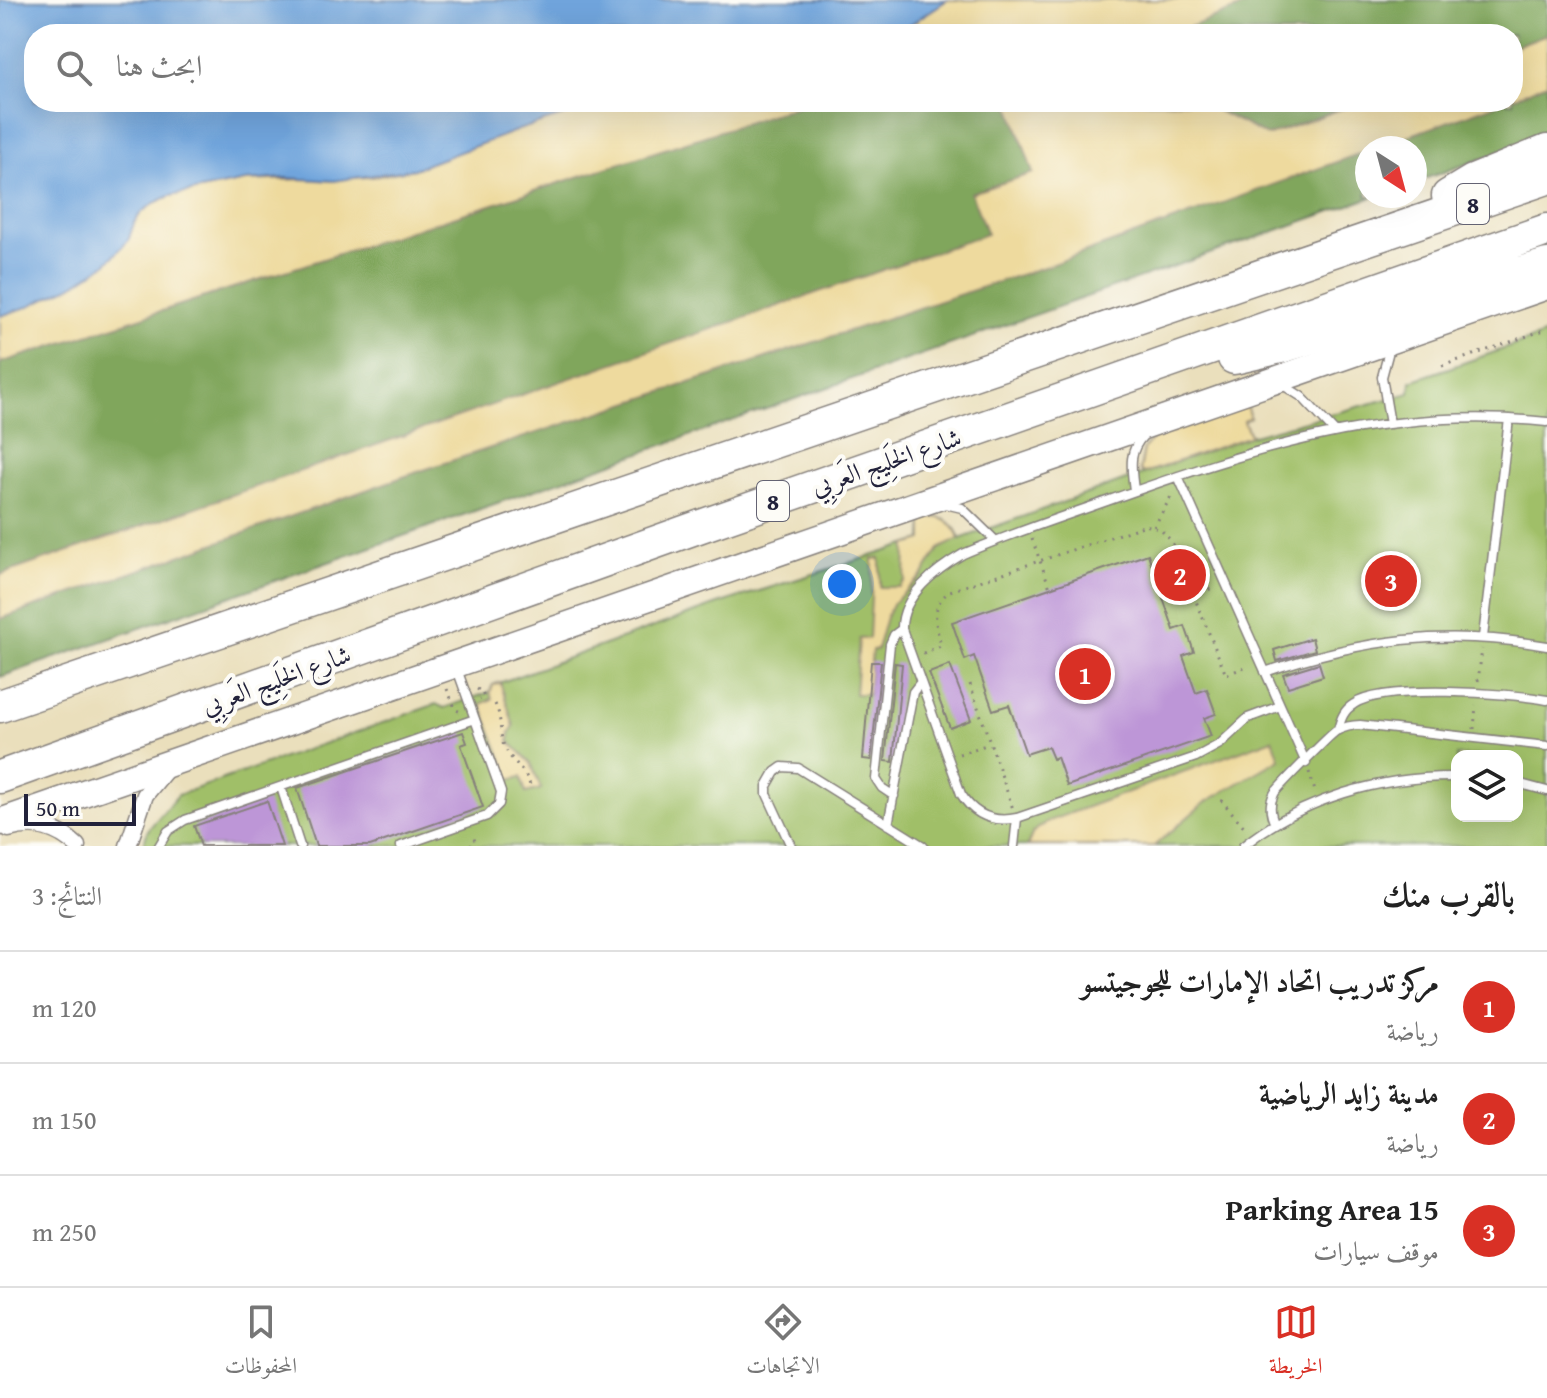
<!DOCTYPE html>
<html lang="ar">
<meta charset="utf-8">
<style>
:root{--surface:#fff;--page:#f2f2f2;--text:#222;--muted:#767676;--line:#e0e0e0;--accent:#d93025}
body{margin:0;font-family:"Gentium Book Plus",Amiri,serif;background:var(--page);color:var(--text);direction:rtl}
.controls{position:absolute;right:24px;bottom:24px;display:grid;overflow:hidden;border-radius:16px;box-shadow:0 8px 32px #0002}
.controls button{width:72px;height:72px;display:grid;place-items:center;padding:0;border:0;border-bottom:2px solid var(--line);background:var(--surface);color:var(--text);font:40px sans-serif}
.compass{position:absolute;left:1355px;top:136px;width:72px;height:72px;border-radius:50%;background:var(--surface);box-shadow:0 8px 32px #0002;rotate:144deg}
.scale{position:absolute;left:24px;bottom:20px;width:112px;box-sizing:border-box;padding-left:8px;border:4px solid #22223b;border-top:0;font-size:22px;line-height:28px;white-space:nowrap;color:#22223b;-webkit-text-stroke:6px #fdfcf7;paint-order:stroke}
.you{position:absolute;left:842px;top:584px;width:28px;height:28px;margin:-20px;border:6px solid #fff;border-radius:50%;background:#1a73e8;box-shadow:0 0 0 12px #1a73e833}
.badge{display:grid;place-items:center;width:52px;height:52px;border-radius:50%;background:var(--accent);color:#fff;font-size:26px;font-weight:700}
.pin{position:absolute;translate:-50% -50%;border:4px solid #fff;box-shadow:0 2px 8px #0006}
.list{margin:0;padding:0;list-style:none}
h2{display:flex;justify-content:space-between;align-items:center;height:104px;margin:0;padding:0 32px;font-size:34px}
h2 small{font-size:26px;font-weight:400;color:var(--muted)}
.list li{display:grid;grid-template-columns:52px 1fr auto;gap:24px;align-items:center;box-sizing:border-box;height:112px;padding:0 32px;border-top:2px solid var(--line)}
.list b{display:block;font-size:30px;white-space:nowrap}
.list p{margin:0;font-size:26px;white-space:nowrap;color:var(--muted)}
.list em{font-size:26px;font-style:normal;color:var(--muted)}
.icon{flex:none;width:44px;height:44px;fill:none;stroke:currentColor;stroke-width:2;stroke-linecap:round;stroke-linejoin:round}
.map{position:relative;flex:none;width:1547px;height:846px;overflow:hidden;direction:ltr}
.search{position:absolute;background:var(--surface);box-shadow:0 8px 32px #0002;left:24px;right:24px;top:24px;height:88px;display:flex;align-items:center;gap:20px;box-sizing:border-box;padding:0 28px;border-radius:32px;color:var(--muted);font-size:30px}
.sheet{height:440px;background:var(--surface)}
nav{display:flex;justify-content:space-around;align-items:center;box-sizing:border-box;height:112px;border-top:2px solid var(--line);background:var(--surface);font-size:22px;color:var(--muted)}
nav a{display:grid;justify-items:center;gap:4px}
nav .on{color:var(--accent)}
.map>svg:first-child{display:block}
</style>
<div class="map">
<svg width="1547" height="846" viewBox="0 0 1547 846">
<rect width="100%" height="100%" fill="#fdfcf7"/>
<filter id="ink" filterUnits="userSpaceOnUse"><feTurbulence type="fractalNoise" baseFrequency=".0125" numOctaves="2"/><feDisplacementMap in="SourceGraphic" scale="16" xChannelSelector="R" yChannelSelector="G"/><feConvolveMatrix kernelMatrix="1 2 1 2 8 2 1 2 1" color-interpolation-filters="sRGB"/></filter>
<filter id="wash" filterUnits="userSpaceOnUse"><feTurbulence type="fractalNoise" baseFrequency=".006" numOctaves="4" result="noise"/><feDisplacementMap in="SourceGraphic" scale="32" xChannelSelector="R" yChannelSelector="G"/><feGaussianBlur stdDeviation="1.8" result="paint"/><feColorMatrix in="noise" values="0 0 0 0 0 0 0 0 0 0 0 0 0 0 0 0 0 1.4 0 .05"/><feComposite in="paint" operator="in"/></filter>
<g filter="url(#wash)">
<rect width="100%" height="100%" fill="#eadfbc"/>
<path fill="#a0bf68" stroke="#617052" stroke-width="2" fill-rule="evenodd" d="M1547,334V846H143L148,830L178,795L436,704L444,708L490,692L493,685L718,604L922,540L923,519C942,514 954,522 960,539L1250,436L1410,393L1411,381ZM1457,756H1517V816H1457Z"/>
<path fill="#80a65c" stroke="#51644c" stroke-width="2" d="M1260,0H1547V34L1513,47V34L1171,33Z
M1547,83V136L1415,182V148H1375L1502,102H1513V98Z
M810,102H1009L1033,173L971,193L987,234L0,575V363Z
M1201,102H1360L1267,136Z
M1367,151V196H1375L0,677V619L414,473L1050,265Z"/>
<path fill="#eeda9e" stroke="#887e6c" stroke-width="2" d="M947,0H1260L1172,34H889L906,27Z
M1547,34V83L1513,98V47Z
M607,102H810L0,363V316L27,307L128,241L134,223L141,213L154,203L170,196L245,181L373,177L414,169L521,129Z
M1009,102H1201L1267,136L1360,102H1502L1375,148H1367V151L1050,265L414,473L0,619V575L987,234L971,193L1033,173Z
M1246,405L1250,418L1244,421L1250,436L1145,473L1140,471L1144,448L1153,438Z
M931,517C946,517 955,524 959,539L939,549L922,576L893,603L886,617L877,650H872L868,694H855L859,639L869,638L873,559L880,558V587H899L905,580L906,545L923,540V519Z
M500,682L514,726L510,732L509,741L531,763L541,789L526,793L521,777L510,780L481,704L492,699L490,692L493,685Z
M1273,739L1280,759L1204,803L1154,846H1027L1033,832L1049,821Z"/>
<path fill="#70a4dc" stroke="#49638c" stroke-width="2" d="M0,0H947L906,27L889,34H34V102H607L521,129L414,169L334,181L285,178L245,181L170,196L154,203L141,213L134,223L128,241L107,263L72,286L27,307L0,316Z"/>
<g id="blocks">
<path fill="#bd96d7" d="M1148,554L1174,630L1185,626L1194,652L1183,656L1196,693L1207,689L1216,714L1204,718L1211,736L1067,786L1057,757L1053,759L1048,747L1026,754L1009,705L993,710L974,656L965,660L952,622Z
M1312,638L1315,650L1277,661L1274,650Z
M871,662H881L871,760L863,759Z
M895,663L902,664L893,762L885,761Z
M1319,663L1323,676L1288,687L1283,674Z
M950,665L971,720L950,728L929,673Z
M463,732L467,743L461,745L483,807L370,846H316L297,788Z
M267,801L282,846H201L194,826Z"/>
</g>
</g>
<g filter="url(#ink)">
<use href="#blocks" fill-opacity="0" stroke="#86807c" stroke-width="2"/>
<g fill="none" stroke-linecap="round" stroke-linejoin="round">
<defs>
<path id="lane" d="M1283,385L1302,397L1335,432
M1390,424L1382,377L1390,347
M1178,476L1306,763
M1134,491C1132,470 1127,453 1143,436
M945,504L962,508L996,541
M1483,637L1509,419
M1265,672C1362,639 1446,628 1547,646
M1280,706L1248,718L1220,744L1196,757L1017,818C993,823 974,815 961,794L902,629C901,596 937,569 963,554C1010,534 1059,518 1107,501C1254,448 1388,405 1547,422
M1338,730C1341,718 1344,710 1354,704C1384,684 1510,693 1547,700
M1517,783L1547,791
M281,787L300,846
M894,796L882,788L876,779L890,644L894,635L902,629
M1275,824C1270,814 1269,804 1274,794C1276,789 1331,734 1336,731C1344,727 1351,725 1360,725L1547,746
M888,825L913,692L920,683
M159,846L168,831L185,820L475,719
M401,846L487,816L499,804L501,792L457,669
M791,846L767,794V786L775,772L782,767L798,768L923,846
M1014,846L1017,818
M1243,846C1303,798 1381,776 1457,777"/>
<path id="street" d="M9,829C34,821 58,828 77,846
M128,846L145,795L168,767"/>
<path id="primary" d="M0,822L1547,286"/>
<path id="highway" d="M1448,196L1473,181L1547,151
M1234,358L1281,347L1547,265
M0,706L1547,178
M0,777L701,526L1547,230"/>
</defs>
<use href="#lane" stroke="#86807c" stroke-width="11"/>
<use href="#street" stroke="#86807c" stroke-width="19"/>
<use href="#primary" stroke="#86807c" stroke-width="29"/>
<use href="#highway" stroke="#86807c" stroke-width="35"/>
<path stroke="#86807c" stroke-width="3" stroke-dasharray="2 6" stroke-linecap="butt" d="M1442,366L1547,329
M1154,527L1173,493
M1032,539L1050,588
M1194,596L1215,587
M923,653L941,646C936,625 929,606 950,591L1146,525L1161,530L1172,542L1226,675L1249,665
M1478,681L1482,649
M970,684L1013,809
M447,689L456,710L461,712
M477,689L482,692L484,698L480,700
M495,704C503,719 498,734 505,748C513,764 524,767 530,785
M1474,729L1476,705
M959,754L989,744
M1309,772L1315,791
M1221,800L1247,830
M470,846L475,842L473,833"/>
<use href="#lane" stroke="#fff" stroke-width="8"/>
<use href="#street" stroke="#fff" stroke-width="16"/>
<use href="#primary" stroke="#fff" stroke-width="26"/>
<use href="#highway" stroke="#fff" stroke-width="32"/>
</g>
</g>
<g text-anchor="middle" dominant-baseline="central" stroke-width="8" stroke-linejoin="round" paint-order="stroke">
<g fill="#fdfcf7" stroke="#646373" stroke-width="2">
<rect x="1457" y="184" width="32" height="40" rx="6"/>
<rect x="757" y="481" width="32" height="40" rx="6"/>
</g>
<g font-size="24" font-weight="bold" fill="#22223b">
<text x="1473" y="204">8</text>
<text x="773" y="501">8</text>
</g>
<g font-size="26" fill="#22223b" stroke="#fdfcf7">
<text transform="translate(886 461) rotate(-19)">شارع الخَلِيج العَربِي</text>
<text transform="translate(276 679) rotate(-20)">شارع الخَلِيج العَربِي</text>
</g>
</g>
</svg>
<div class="controls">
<button><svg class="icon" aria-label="layers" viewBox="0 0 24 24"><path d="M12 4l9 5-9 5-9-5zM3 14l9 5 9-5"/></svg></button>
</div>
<svg class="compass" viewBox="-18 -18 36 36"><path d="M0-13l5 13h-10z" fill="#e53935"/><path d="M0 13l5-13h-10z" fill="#767676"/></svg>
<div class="scale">50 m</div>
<div class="you"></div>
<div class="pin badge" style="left:1085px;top:674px">1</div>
<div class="pin badge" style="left:1180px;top:575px">2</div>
<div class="pin badge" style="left:1391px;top:581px">3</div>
<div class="search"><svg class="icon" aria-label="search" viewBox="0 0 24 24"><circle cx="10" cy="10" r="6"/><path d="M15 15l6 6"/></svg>ابحث هنا</div>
</div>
<section class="sheet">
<h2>بالقرب منك<small>النتائج: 3</small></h2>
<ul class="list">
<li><span class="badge">1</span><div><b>مركز تدريب اتحاد الإمارات للجوجيتسو</b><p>رياضة</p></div><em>120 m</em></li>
<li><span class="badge">2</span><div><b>مدينة زايد الرياضية</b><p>رياضة</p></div><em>150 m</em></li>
<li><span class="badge">3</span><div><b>Parking Area 15</b><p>موقف سيارات</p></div><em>250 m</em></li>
</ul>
</section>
<nav>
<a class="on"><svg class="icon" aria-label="map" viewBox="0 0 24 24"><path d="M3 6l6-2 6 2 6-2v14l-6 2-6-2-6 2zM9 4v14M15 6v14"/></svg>الخريطة</a>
<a><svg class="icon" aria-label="directions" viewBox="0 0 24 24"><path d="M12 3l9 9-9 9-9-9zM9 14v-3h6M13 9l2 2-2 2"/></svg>الاتجاهات</a>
<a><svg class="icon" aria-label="saved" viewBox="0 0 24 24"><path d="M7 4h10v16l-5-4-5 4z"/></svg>المحفوظات</a>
</nav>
